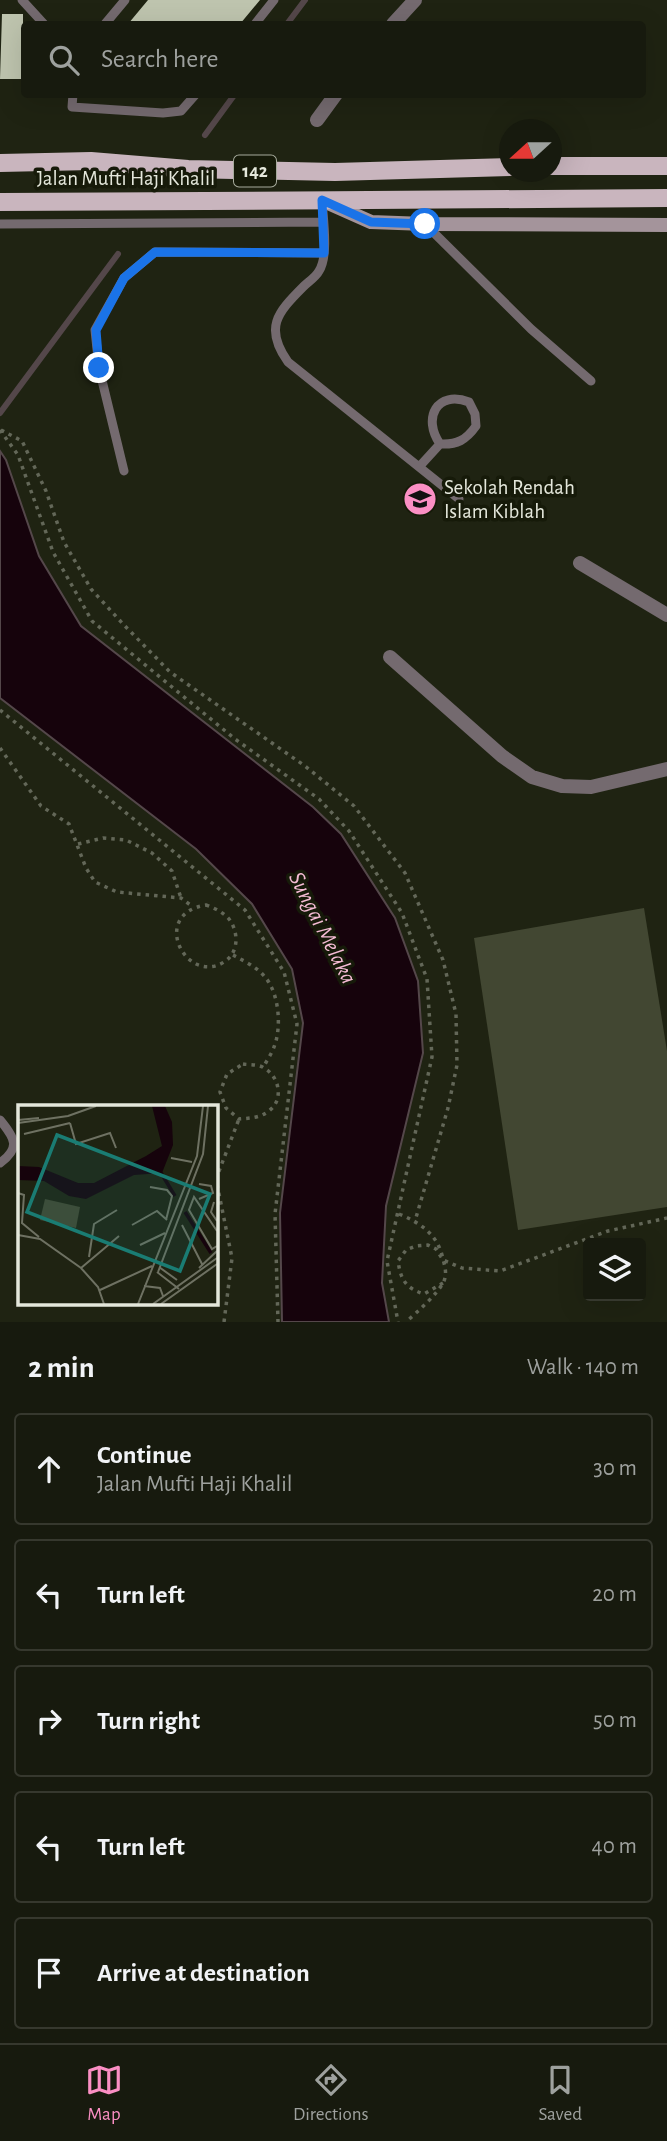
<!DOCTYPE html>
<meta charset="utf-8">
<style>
:root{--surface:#171a0e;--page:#24271c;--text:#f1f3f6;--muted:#9ea19e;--line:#36382e;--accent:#fb8fc4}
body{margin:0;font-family:"Alegreya Sans",sans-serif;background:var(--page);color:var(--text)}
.controls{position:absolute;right:21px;bottom:21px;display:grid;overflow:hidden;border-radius:7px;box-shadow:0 7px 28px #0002}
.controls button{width:63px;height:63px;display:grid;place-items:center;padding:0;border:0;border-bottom:2px solid var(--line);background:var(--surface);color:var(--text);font:35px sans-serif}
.compass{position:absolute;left:499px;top:119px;width:63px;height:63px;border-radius:50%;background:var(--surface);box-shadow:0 7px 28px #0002;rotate:249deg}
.stop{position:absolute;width:21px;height:21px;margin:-16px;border:5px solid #1a73e8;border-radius:50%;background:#fff}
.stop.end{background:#1a73e8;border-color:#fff;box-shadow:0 2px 7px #0008}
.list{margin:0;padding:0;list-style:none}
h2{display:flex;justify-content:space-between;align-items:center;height:91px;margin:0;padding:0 28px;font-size:30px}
h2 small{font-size:23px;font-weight:400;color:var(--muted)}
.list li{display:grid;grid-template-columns:46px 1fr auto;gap:21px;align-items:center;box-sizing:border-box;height:112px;margin:0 14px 14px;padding:0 14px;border:2px solid var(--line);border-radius:7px}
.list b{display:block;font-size:26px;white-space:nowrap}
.list p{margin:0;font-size:23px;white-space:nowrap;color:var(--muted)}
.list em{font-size:23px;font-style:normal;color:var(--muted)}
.icon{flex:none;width:38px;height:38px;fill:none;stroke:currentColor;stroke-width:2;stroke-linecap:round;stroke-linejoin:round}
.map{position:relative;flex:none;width:667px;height:1322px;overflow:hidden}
.search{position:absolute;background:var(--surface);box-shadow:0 7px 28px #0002;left:21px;right:21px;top:21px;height:77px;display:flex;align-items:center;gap:18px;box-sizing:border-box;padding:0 24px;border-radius:7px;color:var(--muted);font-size:26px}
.sheet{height:721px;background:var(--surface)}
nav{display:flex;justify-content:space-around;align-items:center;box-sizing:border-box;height:98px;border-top:2px solid var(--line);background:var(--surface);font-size:19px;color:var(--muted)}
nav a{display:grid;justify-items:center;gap:4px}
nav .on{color:var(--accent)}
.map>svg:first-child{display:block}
</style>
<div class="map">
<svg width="667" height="1322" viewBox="0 0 667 1322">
<rect width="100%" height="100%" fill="#1f2312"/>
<path fill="#424732" d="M644,908L667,1051V1207L518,1230L474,938Z"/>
<path fill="#16030c" stroke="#54474a" stroke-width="2" d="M0,451L6,460L39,556L81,626L313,807L341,834L395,918L418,981L423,1053L386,1206L382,1283L389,1322H282L280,1213L303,1023L292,969L252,904L196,849L0,698Z"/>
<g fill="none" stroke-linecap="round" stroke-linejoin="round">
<path stroke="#54474a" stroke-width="6" d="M287,24L305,0
M205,135L235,94
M0,413L118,254"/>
</g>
<path fill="#bec4ae" d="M148,0H260L240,24H128Z
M2,14H23V79H0Z"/>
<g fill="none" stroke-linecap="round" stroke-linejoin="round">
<path stroke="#636758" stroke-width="3.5" stroke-dasharray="3.5 5" stroke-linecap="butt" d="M0,430L18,455L53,552L92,621L235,739L319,799L349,831L402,913L427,979L432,1057L387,1261L398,1322
M1,430L22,441L46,491L64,542L91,589L123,624L170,672L305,766L354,806L405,873L443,960L456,1014L457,1065L448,1108L415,1221
M0,710L245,910L284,972L297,1024L275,1214L278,1322
M0,748L41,806L69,824L86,868L95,882L117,892L181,898L193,907
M78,844L103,838L126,840L152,853L172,871L181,898
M206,905C214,908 223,912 229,919C239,932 239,953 224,962C186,986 149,914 206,905Z
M233,955C244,961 257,967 265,977C279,993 282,1027 274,1047C272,1053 267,1060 264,1066
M243,1064C249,1065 259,1064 264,1068C279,1076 284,1099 270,1110C261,1118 250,1118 239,1119L226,1108L220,1092L227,1074Z
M399,1214C421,1223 438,1235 443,1259C445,1267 447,1273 444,1281C438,1294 417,1312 406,1322
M443,1283L424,1294C406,1288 401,1281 398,1261L406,1250L416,1246L428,1245L436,1249L443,1260L462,1268L500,1271L608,1231L667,1218
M224,1322L232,1258L216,1179L239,1119"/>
<path stroke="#746a6f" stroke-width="9" d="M22,0L44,24
M105,24L125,0
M255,24L274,0
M73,94L72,107L163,113L181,111L196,94
M322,200C323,218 329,256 319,271C316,277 308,282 303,287C277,313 264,328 288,362L459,499
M0,224L323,222
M425,224L531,329L591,381
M419,467L440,444C457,445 466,440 476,426L475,414L469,402C437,390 422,418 440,444
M124,471L99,368L95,330L124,278L155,252L324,253
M0,1120C15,1138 21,1148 0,1163"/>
<path stroke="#746a6f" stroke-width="14" d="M393,24L415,0
M317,120L336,94
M580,563L667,615
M390,657L502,756L532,777L562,786L591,787L667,769"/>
<path stroke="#a4949b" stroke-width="14" d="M326,202L371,222L425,224L667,225"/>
<path stroke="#c9b5be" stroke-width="18" d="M0,163L91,161L188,169L335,172L510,167
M552,166H667
M0,202C222,200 445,201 667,198"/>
</g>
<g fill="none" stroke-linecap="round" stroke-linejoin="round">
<path stroke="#1a73e8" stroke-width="9" d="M99,368L96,330L124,278L155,252L324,253L322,200L371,222L425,224"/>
</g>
<defs>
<symbol id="school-disc" viewBox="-11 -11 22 22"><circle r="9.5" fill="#fb8fc4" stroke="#161a09"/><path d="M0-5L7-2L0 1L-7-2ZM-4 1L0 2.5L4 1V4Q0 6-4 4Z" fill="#111"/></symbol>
</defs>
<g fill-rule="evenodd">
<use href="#school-disc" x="401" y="480" width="38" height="38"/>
</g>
<g text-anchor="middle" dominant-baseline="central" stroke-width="7" stroke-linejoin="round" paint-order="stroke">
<rect fill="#161a09" stroke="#a6aa9c" stroke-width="2" x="234" y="155.5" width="42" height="31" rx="5"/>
<g font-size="19" font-weight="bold" fill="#e4e7db">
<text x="255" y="171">142</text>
</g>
<g font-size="21" fill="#e4e7db" stroke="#161a09">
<text x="126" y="178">Jalan Mufti Haji Khalil</text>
</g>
<g font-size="21" fill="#e4e7db" stroke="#161a09" text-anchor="start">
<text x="444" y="487">Sekolah Rendah<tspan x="444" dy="24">Islam Kiblah</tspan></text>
</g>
<g font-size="23" font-style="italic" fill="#f4bbd4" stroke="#161a09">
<text transform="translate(322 928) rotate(63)">Sungai Melaka</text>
</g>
</g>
<g transform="translate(18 1105)">
<rect width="200" height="200" fill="#1f2312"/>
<path d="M27,94L62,102L58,123L22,115Z" fill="#424732"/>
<path d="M134,1H147L154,17L155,40L144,68L116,70L68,94L51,91L26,76L0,75V61L21,62L60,78H76L128,51L144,41Z" fill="#16030c"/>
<path fill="none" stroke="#16030c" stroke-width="3.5" d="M143,68L157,91M167,107L193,148"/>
<path fill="none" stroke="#6e7162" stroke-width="2" d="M0,15L21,13M0,18L50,11L78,1M52,18L58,39L92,28L98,43M6,29L52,18M153,53L174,57M132,82L149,85L154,91L148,115M0,88L6,90L4,118L21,132M181,94L195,88L193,81L181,79M196,97L193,107L199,116M114,120L139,106L149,115M164,120L184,159M199,126L176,92L171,105L194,144L199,141M0,130L22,134L63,163L80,182L86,199M122,140L147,128M71,152L76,119L99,105M141,162L159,175M63,163L101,131M181,163L199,146M139,167L161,184M140,167L185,49L190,1M126,181L142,183L145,191M82,185L134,161M120,199L179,51L185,1M135,199L199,153M143,199L199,159"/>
<path fill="#1a7c73" fill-opacity="0.15" stroke="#1a7c73" stroke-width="3.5" d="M39,30L192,89L162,166L9,107Z"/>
<rect width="200" height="200" fill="none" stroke="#e4e7db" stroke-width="3.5"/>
</g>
</svg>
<div class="controls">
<button><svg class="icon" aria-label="layers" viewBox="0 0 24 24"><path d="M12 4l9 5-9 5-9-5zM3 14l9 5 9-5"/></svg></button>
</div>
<svg class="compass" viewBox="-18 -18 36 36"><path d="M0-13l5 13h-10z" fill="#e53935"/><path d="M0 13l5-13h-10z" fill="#9ea19e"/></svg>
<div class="stop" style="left:425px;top:224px"></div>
<div class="stop end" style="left:99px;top:368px"></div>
<div class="search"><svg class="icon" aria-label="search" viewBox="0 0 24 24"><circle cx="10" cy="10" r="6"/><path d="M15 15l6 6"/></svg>Search here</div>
</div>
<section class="sheet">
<h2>2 min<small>Walk · 140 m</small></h2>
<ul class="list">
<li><svg class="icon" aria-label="ahead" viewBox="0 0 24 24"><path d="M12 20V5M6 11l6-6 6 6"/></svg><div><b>Continue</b><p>Jalan Mufti Haji Khalil</p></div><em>30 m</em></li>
<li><svg class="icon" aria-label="left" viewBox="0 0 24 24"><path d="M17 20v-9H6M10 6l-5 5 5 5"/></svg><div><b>Turn left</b></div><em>20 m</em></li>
<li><svg class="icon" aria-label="right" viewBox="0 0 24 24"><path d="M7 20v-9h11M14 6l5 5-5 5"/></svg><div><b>Turn right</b></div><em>50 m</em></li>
<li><svg class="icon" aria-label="left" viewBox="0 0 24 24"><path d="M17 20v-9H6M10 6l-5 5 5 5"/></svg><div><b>Turn left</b></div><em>40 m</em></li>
<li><svg class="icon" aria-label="arrive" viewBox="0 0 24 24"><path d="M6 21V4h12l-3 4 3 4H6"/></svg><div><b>Arrive at destination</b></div></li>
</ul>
</section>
<nav>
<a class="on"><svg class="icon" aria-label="map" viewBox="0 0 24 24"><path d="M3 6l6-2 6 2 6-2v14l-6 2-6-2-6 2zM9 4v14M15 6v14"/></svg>Map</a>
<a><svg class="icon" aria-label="directions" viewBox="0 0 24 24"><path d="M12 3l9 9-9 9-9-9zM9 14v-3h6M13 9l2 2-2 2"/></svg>Directions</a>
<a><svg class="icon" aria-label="saved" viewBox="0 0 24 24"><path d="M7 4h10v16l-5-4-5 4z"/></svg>Saved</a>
</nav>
